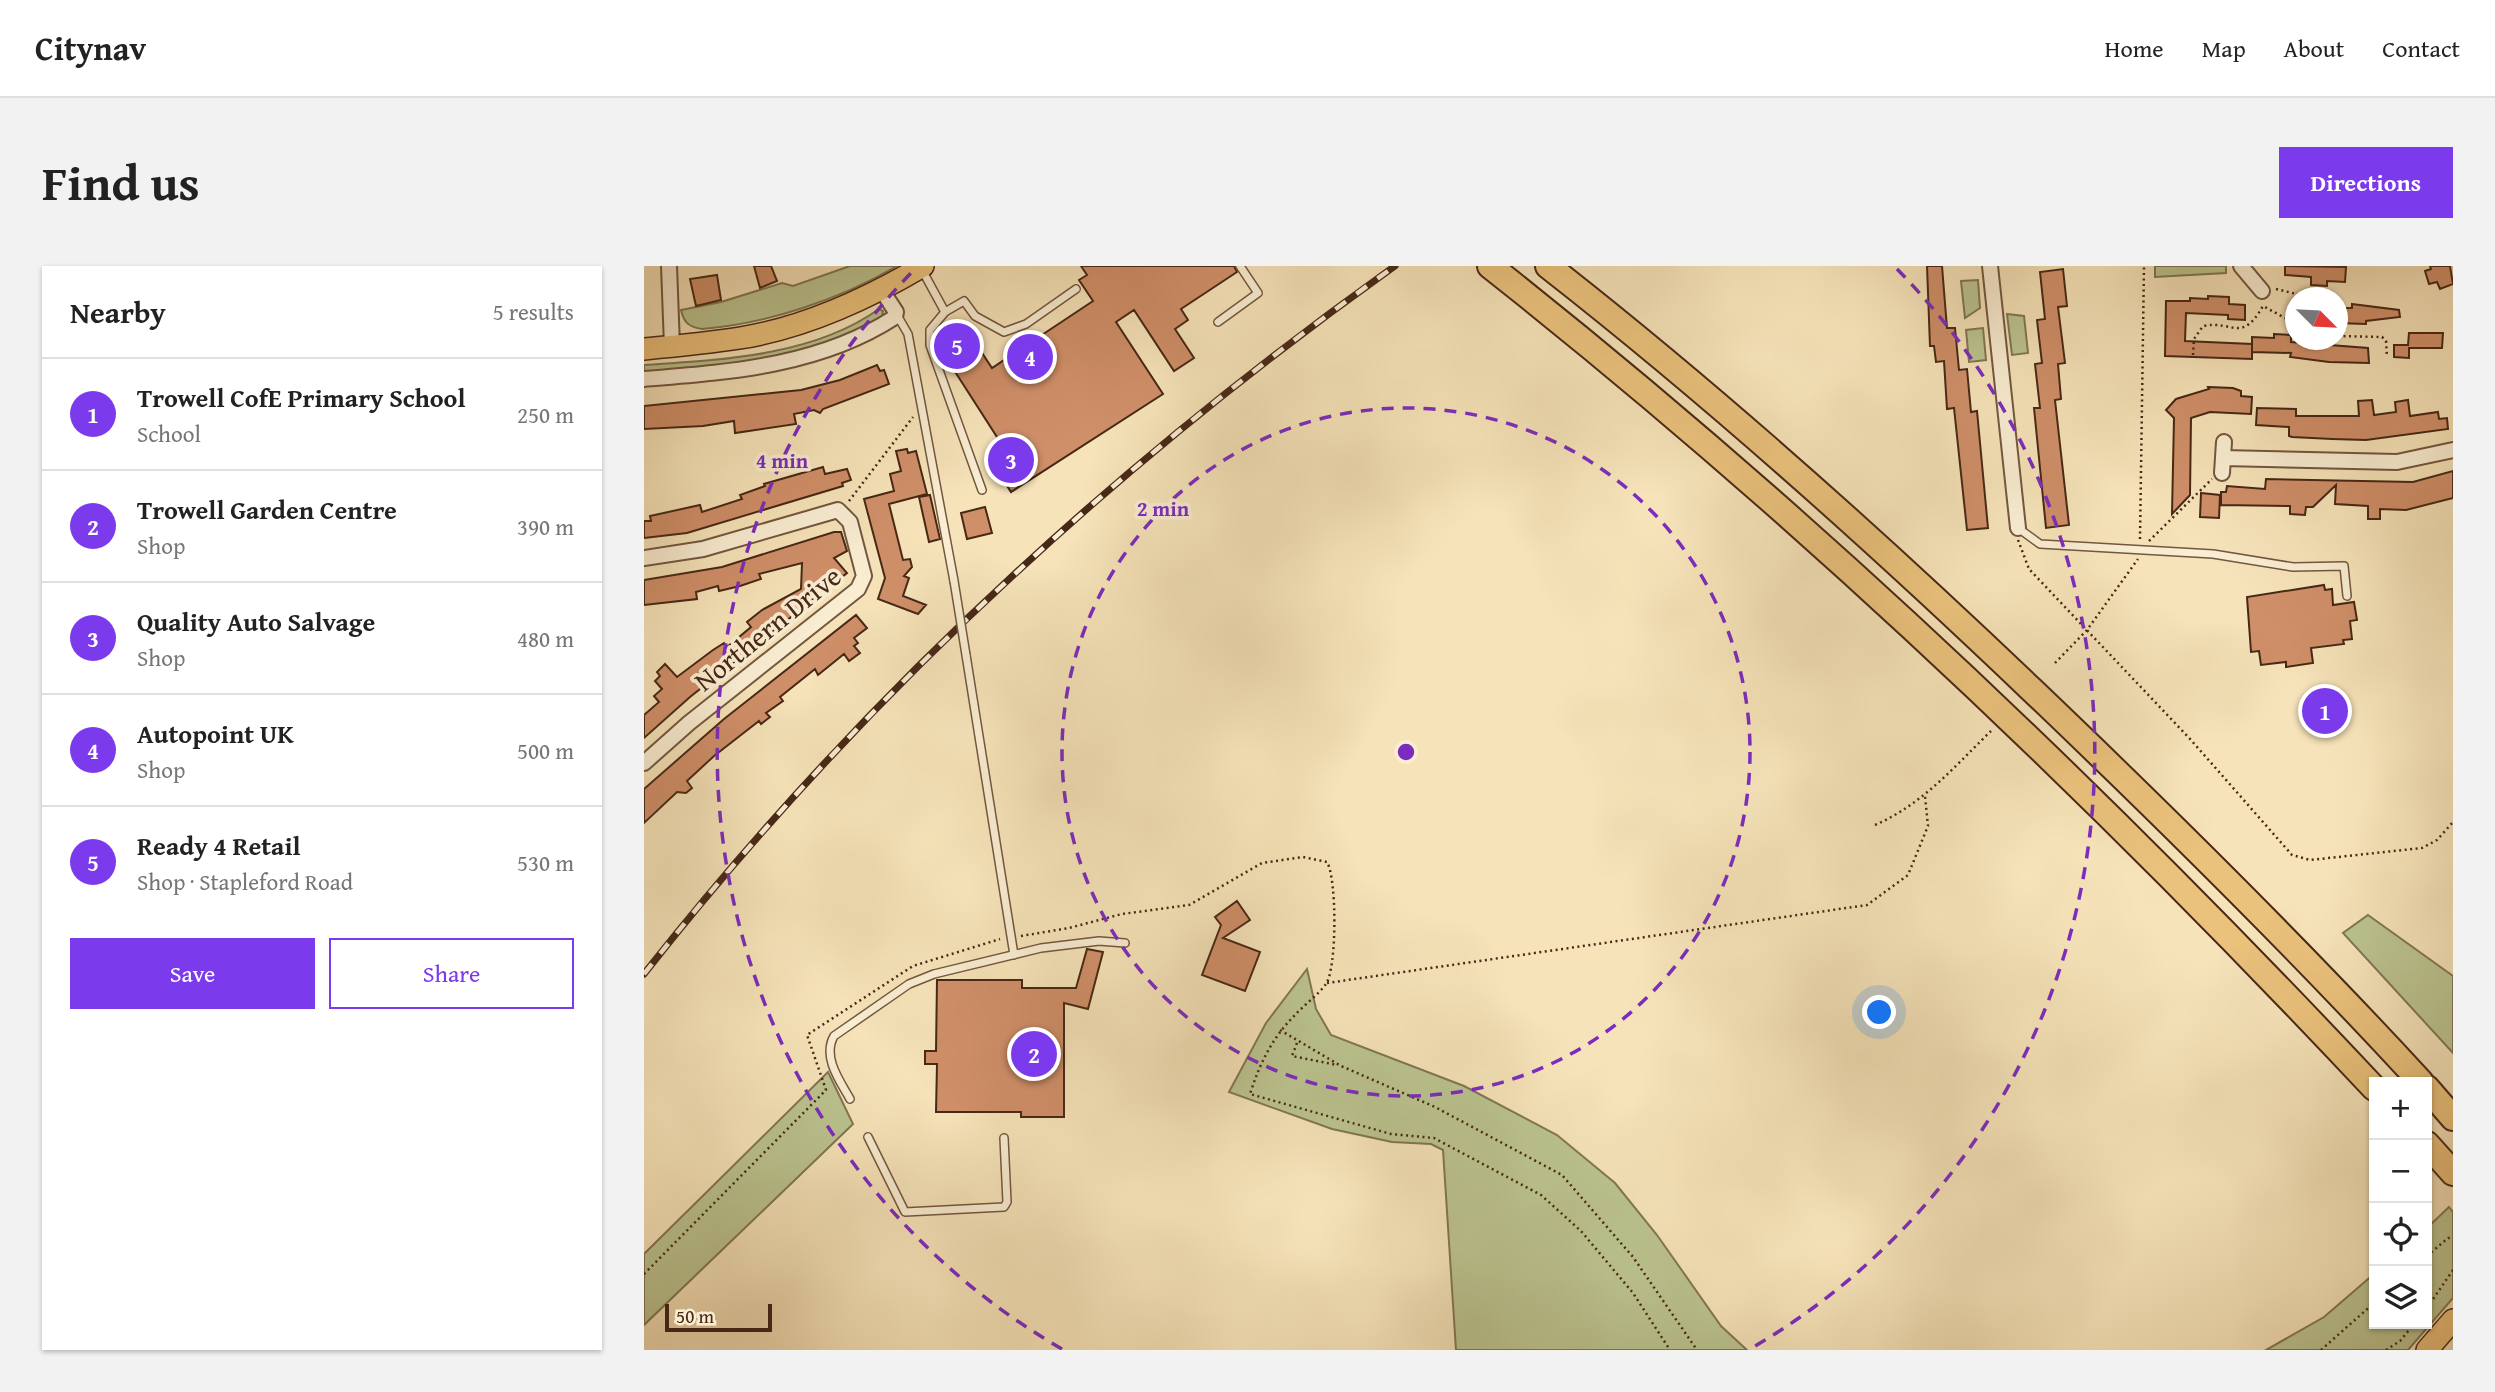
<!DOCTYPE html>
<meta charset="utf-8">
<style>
:root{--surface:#fff;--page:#f2f2f2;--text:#222;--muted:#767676;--line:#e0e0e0;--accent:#7c3aed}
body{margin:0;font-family:"Gentium Book Plus",serif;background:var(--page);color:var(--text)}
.controls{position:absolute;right:21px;bottom:21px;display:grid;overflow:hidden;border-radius:0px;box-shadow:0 2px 5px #0004}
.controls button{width:63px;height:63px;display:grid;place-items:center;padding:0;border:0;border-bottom:2px solid var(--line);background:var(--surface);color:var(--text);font:35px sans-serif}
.compass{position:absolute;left:1641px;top:21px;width:63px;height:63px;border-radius:50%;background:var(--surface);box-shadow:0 2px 5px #0004;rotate:114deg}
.scale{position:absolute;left:21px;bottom:18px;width:107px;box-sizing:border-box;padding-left:7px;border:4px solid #472816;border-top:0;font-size:19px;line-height:24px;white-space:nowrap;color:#472816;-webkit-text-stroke:5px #f9edd2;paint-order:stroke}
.you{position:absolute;left:1236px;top:747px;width:24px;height:24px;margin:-18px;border:5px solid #fff;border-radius:50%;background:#1a73e8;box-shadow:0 0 0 10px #1a73e833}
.badge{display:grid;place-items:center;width:46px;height:46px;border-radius:50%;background:var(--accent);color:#fff;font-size:23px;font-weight:700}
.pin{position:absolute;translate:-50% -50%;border:4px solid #fff;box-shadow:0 2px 7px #0006}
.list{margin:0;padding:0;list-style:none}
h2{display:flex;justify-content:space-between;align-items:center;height:91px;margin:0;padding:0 28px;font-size:30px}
h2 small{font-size:23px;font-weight:400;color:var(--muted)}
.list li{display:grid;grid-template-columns:46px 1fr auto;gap:21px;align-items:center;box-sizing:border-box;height:112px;padding:0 28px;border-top:2px solid var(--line)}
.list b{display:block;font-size:26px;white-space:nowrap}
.list p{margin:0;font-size:23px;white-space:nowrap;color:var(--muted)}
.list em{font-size:23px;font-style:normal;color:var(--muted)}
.actions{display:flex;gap:14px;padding:21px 28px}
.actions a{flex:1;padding:16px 0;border:2px solid var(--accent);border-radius:0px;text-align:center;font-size:24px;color:var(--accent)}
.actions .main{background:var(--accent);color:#fff}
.icon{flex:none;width:38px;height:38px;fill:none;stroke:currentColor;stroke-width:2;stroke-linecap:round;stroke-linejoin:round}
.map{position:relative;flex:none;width:1809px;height:1084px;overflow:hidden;border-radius:0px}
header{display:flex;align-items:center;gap:42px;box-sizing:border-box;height:98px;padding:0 35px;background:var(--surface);border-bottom:2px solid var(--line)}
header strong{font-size:33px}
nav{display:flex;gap:38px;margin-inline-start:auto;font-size:24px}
.intro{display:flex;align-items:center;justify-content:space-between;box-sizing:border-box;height:168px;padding:0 42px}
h1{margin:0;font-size:49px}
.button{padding:18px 32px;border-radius:0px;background:var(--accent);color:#fff;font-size:24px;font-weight:700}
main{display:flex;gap:42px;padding:0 42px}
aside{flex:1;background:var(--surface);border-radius:0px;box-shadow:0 2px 5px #0004}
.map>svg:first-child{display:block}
</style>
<header>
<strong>Citynav</strong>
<nav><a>Home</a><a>Map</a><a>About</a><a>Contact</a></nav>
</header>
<div class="intro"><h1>Find us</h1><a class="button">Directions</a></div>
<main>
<aside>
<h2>Nearby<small>5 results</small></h2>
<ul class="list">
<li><span class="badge">1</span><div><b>Trowell CofE Primary School</b><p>School</p></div><em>250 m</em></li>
<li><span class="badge">2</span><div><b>Trowell Garden Centre</b><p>Shop</p></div><em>390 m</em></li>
<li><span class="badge">3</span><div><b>Quality Auto Salvage</b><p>Shop</p></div><em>480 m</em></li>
<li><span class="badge">4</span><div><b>Autopoint UK</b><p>Shop</p></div><em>500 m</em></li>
<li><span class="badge">5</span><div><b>Ready 4 Retail</b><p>Shop · Stapleford Road</p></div><em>530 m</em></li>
</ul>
<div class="actions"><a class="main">Save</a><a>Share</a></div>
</aside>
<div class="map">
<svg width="1809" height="1084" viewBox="0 0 1809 1084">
<rect width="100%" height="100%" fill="#f6e3b9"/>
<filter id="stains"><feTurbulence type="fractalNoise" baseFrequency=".00286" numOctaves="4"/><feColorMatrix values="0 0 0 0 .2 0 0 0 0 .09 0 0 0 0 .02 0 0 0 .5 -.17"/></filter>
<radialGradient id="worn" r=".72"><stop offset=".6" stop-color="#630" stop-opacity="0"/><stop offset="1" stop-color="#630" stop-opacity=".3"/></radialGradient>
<path fill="#bbc490" stroke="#817653" stroke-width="2" d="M206,0H253C197,33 123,58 58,63C45,61 40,57 37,44L77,36L138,17L149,20Z
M1511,0H1582V7L1511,11Z
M1334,14L1336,42L1321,52L1317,15Z
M235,43L239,45L238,51C165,93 83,101 0,106V99C78,94 169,90 235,43Z
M1363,48L1380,50L1384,87L1368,89Z
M1339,62L1342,94L1325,96L1322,64Z
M1724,649L1809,710V787L1699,667Z
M663,703L672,743L687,769L820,820L913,869L971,917L1013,969L1077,1060L1103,1084H812L799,884L787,878L748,876L688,863L585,826L622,757Z
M184,806L209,858L0,1059V988Z
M1805,941L1809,946V1032L1764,1084H1622L1680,1051L1730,1008V1058H1783V962Z"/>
<path fill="#cf8f69" stroke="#472816" stroke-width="2" d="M110,0H127L133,15L116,22Z
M437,0H590L593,6L537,43L544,54L531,63L550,92L530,105L490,44L472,56L519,128L367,226L345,191L360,182L292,76L319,58L348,102L449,35L435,14L443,9Z
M1283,0H1298L1303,62H1311L1315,104L1323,103L1327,146L1333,145L1344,262L1323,264L1310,142L1303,143L1300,95L1292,96L1290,80H1286Z
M1641,0L1702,1L1701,16L1683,15V20L1667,19V11L1641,9Z
M1786,0H1806L1809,18L1796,23L1793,16L1785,18L1781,5L1787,3Z
M1419,3L1423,40L1414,41L1421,97L1414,98L1417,133L1411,134L1425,259L1402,262L1390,142H1396L1391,98L1398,97L1393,54L1401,53L1396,6Z
M73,9L77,34L52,40L46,13Z
M1564,30L1585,31V38L1601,39V54L1584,53V49L1542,47L1541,75L1608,78V93L1521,90L1522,35H1546V32L1564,33Z
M1708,38L1755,44L1756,51L1722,55V58L1693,57V42H1708Z
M1765,67H1799L1798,82H1765V92L1750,91V79H1764Z
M1630,68L1647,69V76L1724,82L1725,97L1685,96L1646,91L1647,87L1608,86V71L1630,72Z
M233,99L236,105L240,104L245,118L179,143L176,147L170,144L150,148L152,158L91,167L90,155L59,160L0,163V140L157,124L196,114Z
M1564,121L1589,122L1597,125V130L1608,131L1607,148L1566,146L1547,152L1546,229L1528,248L1530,152L1522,144L1532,133L1565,123Z
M1728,134L1730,149L1752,146L1751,136L1764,134L1766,150L1794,146L1795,153L1803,152L1804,163L1722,174L1688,173L1648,171L1645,170V161L1612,159L1613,142L1652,143V150H1715L1714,135Z
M263,183L264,187L272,185L283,228L245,238L259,294L266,293L268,301L260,310L265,312L259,330L282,339L274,348L234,333L241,312L220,233L250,225L246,208L257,205L252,185Z
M179,201L181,208L203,203L207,214L198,217L199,220L43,267L0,272V255H7L6,250L56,239L58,246L98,233L96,229L121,220L120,218Z
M1809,205V232L1762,244L1736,243V253H1724V240L1691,238L1692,219L1669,241H1662L1661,249L1646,248V240L1577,239V226H1582L1583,220L1621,223L1622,213L1769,216Z
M1557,227L1576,229L1575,252L1556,251Z
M286,229L296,273L285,276L275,231Z
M341,241L348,267L323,273L317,247Z
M190,266H197L203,285L190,292L203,307L46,431L0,472V449L15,436L10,430L18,423L11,415L16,410L13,406L21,398L33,411L69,384L80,377L83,381L107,361L103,356L118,344L157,323L158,297L115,308L117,313L96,320L75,325L74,320L52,326L53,333L0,339V314L78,301Z
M1680,319L1681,324L1688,323L1689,339L1710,336L1713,354L1706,355L1708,373L1699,374L1700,378L1667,382L1669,397L1642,401V396L1617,399L1615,385L1607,386L1603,331Z
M212,349L223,362L210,372L214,377L210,380L216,387L205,395L200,388L174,409L171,403L136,431L139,435L122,447L126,451L117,458L115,455L70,490L43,515L48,522L42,527L33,526L0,557V523L80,453Z
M593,635L606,654L579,672L616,686L601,725L558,709L577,659L571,651Z
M443,683L459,686L444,743L420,737V851H377V846H292L293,798H281V785H292L293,714H378V722H432Z"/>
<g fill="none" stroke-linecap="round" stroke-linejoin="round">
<defs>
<path id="lane" d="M277,2L301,46L320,35L331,50L360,66L382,58L432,23
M301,46L286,64V79L338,224
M253,49L264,68L310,315
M574,56L614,27L596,0
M1374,262L1396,278L1569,288L1649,301L1700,300L1703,330
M322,389L370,689
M206,833C196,815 178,791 190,770L265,718L290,708L397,682L455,675L481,677
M224,871L261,946L360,941L363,936L360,872"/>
<path id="street" d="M25,0L28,80
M1346,0L1374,262
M1597,0L1618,25
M0,113C86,106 176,100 251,51L252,46L237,23
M1579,192L1753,196L1809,184
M1578,207L1580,176
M0,292L59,283L194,244L206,256L220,310L214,323L45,457L0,497"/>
<path id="primary" d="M0,83C32,80 64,77 96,72C160,62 223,33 279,0
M1783,1084L1809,1054"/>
<path id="highway" d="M846,0C1163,250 1454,528 1730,822
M904,0C1073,132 1233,276 1388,424C1521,551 1652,680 1777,816
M1783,822L1809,852
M1783,878L1809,907"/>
</defs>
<use href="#lane" stroke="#73573f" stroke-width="10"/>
<use href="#street" stroke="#73573f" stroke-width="18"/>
<use href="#primary" stroke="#472816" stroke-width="24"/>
<use href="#highway" stroke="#472816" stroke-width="28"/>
<path stroke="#472816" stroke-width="2.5" stroke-dasharray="2 3.5" stroke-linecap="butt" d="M1632,23L1669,32
M1694,70L1738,71L1742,75L1743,91
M1549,89L1550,73L1559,60C1590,54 1597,78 1619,40L1652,58
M205,235L269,151
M1496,273L1500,0
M1374,274L1385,303L1547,474L1648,589L1666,594L1778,582L1793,574L1809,556
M1505,275L1568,213
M1411,397L1443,364L1494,293
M1231,559C1279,538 1310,501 1347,465
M377,670L425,662L478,648L545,639L618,597L659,591L683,596C693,613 693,702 682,718C674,729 660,739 651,749C628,772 616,797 606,828L747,868L790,872L897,929L937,965L989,1027L1026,1084
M683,717L1223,639L1264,609L1284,560L1281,530
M636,764L697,800L791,841L918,909L989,991L1053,1084
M653,777L648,790L693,799
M1783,990L1804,972H1809
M0,1008L182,824L163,769L269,700L356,673
M1783,1042L1809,1004
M1677,1084L1730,1037
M1742,1084L1756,1075L1770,1058"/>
<use href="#lane" stroke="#f9edd2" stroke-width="7"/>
<use href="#street" stroke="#f9edd2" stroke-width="14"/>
<use href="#primary" stroke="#ebc27c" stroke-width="21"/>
<use href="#highway" stroke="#ebc27c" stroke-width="24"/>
<defs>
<path id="rail" d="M0,708C214,436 470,200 751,0"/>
</defs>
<use href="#rail" stroke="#472816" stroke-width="7"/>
<use href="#rail" stroke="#f9edd2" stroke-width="4.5" stroke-dasharray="13" stroke-linecap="butt"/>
<defs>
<path id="lane-bridge" d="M310,315L322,389"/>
</defs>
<use href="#lane-bridge" stroke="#73573f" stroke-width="10" stroke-linecap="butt"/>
<use href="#lane-bridge" stroke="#f9edd2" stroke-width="7"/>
</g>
<g fill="none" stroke="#7b2cbf" stroke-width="3.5" stroke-dasharray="12 9">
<circle cx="762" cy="486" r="344"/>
<path d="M418 1083A689 689 0 0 1 271 3M1253 3A689 689 0 0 1 1106 1083"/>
</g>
<g text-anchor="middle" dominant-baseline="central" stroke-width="7" stroke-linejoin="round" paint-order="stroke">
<g font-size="28" fill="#472816" stroke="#f9edd2">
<text transform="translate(123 362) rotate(-39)">Northern Drive</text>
</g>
</g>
<circle cx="762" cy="486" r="10" fill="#7b2cbf" stroke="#f9edd2" stroke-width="3.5"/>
<g font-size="21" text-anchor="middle" font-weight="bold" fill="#7b2cbf" stroke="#f9edd2" stroke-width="7" stroke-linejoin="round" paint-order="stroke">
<text x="138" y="202">4 min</text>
<text x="519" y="250">2 min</text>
</g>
<rect width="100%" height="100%" filter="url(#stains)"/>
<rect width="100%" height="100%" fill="url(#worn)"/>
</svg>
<div class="controls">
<button>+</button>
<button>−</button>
<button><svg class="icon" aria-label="locate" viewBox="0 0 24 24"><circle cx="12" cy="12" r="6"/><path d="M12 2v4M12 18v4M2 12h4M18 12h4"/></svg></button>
<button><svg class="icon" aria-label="layers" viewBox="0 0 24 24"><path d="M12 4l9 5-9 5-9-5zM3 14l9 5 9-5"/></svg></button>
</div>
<svg class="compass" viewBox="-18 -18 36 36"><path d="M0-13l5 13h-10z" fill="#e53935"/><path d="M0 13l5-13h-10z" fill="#767676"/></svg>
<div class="scale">50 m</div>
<div class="you"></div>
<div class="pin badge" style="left:1681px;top:445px">1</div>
<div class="pin badge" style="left:390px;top:788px">2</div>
<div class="pin badge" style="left:367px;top:194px">3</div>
<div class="pin badge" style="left:386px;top:91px">4</div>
<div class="pin badge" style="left:313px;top:80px">5</div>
</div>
</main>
